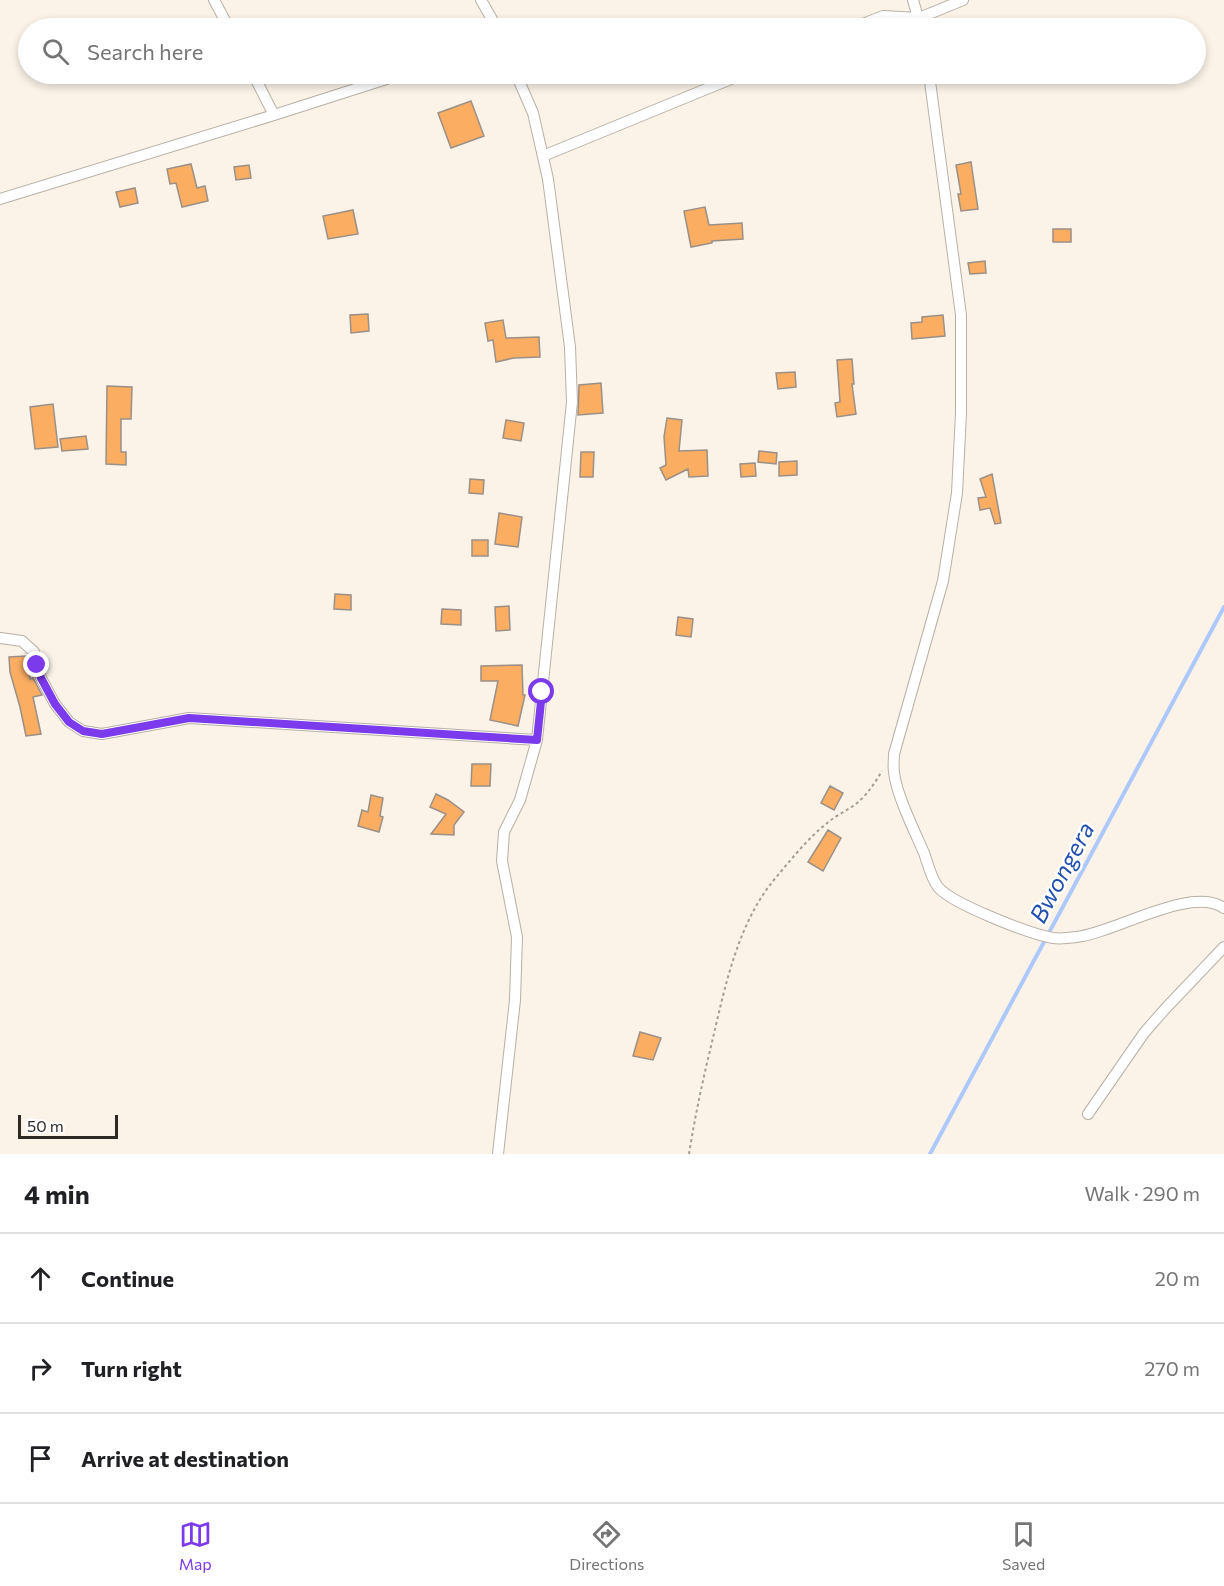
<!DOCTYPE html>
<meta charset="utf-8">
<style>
:root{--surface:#fff;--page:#f6f6f6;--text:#202124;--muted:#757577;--line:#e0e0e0;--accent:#7c3aed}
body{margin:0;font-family:Commissioner,sans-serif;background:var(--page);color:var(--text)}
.scale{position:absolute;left:18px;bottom:15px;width:100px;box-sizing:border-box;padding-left:6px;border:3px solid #2d2a26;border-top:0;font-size:16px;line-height:21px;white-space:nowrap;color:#2d2a26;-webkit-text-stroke:4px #fff;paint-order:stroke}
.stop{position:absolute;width:18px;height:18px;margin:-14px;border:4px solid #7c3aed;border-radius:50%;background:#fff}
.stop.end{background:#7c3aed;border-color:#fff;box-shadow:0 2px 6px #0008}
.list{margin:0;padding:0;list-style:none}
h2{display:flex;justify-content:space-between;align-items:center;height:78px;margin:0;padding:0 24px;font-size:26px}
h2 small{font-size:20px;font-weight:400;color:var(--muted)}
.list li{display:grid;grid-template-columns:39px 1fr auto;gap:18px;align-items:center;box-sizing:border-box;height:90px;padding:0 24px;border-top:2px solid var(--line)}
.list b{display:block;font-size:22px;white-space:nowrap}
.list em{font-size:20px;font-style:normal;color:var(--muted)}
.icon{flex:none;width:33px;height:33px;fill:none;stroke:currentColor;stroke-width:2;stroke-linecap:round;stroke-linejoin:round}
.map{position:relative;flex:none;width:1224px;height:1154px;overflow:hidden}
.search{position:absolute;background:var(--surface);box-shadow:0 3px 9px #0003;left:18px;right:18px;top:18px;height:66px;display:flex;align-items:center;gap:15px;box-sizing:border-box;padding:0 21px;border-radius:33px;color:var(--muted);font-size:22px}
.sheet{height:348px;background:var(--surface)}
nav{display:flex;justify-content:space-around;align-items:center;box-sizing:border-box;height:84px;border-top:2px solid var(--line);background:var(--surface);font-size:16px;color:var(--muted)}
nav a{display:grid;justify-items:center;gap:3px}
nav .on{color:var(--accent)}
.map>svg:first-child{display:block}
</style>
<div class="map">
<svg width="1224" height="1154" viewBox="0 0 1224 1154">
<rect width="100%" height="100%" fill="#fbf3e8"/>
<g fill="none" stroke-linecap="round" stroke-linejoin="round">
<path stroke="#adc9fc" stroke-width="4" d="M930,1154L1224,607"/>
</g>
<path fill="#fbad62" stroke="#9a9088" stroke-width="1.5" d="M471,101L484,136L451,148L438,113Z
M971,162L978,209L961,211L958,194H961L956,165Z
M191,164L197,188L205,186L208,201L182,207L176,183L170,184L167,169Z
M249,165L251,178L236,180L234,167Z
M135,188L138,203L120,207L116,192Z
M705,207L709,225L742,223L743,239L712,241V243L691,247L684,211Z
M353,210L358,234L328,239L323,216Z
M1053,229H1071V242H1053Z
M985,261L986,273L970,274L968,263Z
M368,314L369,331L351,333L350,315Z
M943,315L945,336L912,339L911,323L922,322V317Z
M503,320L506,338L539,337L540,357L514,358L496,362L493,340L488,341L485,323Z
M852,359L854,384H852L856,414L837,417L835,403L840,402L837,360Z
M795,372L796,387L778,389L776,373Z
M601,383L603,413L578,415L579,385Z
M107,386L132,387L131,419H121V452H126V465L106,464Z
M53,404L58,447L35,449L30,407Z
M667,418L682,420L679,451L707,450L708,476L689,477L688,469L666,480L660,468L666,465L664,437Z
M506,420L524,423L521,441L503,438Z
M86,436L88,449L62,451L60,439Z
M759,451L777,453L776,464L758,462Z
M581,452H594L593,477H580Z
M797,461V475L779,476V462Z
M755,463L756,476L741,477L740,464Z
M992,474L1001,523L995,524L990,508L980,510L978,498L986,497L980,479Z
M470,479L484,480L483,494L469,493Z
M499,513L522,517L518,547L495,544Z
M472,540H488V556H472Z
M335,594L351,595V610L334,609Z
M509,606L510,630L496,631L495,607Z
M442,609L461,610V625L441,624Z
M678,617L693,619L691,637L676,635Z
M27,656L30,679L33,678L42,695L33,697L41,734L26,736L20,707L10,672L9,657Z
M522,665L523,695H525L518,726L490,720L498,681H481V666Z
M472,764H491L490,786H471Z
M830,786L843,793L834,810L821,803Z
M436,794L448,800L464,812L454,825V835L431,834L446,814L430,807Z
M371,795L383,798L380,816L383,817L379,832L358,826L362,810L368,812Z
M828,830L841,838L823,871L808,862Z
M640,1032L661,1038L653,1060L633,1056Z"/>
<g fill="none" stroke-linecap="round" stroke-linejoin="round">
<defs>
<path id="street" d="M214,0L229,28
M481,0L497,28
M913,0L921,28
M853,28L883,16L919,18L963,0
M253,74L274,115
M929,74L961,315V413L957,493L943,581L894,754C894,760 893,766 894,772C896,794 915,832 924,853C928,864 931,878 938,887C952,904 1030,934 1053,938C1060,939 1069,938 1076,937C1115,933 1190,885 1224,908
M543,156L743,74
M0,199L274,115L402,74
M0,638L22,641L34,652L41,678L55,704L69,722L83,731L102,734L189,718L537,740
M1088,1114L1144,1033L1165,1009L1224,947
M498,1154L515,1000L517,937L502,861L504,832L520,800L537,740L572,402L570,347L548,179L533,113L516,74"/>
</defs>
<use href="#street" stroke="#b7b0a5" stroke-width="12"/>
<path stroke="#a39d95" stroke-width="2" stroke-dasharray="3 3" stroke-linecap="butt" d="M689,1154C695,1116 703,1079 712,1042C725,987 737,926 773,881C790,861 806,840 826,824C834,817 844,812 853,806C866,797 874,784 882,771"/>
<use href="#street" stroke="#fff" stroke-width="10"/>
</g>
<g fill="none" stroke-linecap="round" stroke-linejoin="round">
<path stroke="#7c3aed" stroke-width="8" d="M37,665L41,678L55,704L69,722L83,731L102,734L189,718L537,740L542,692"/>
</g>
<g text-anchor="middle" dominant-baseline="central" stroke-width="5" stroke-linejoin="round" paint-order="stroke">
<g font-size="24" font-style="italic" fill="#2250ae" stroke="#fff">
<text transform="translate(1061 872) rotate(-62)">Bwongera</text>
</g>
</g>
</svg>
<div class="scale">50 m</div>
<div class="stop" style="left:542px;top:692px"></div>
<div class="stop end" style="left:37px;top:665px"></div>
<div class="search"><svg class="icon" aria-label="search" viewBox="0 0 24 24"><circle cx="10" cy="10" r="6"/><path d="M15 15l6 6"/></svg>Search here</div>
</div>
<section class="sheet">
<h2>4 min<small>Walk · 290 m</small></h2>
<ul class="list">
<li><svg class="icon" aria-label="ahead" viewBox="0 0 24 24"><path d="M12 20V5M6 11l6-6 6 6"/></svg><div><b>Continue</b></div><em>20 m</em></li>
<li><svg class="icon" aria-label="right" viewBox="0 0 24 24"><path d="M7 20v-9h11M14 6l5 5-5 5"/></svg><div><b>Turn right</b></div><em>270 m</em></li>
<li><svg class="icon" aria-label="arrive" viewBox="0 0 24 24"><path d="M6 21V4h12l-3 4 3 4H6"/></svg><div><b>Arrive at destination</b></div></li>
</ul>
</section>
<nav>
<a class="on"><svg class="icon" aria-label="map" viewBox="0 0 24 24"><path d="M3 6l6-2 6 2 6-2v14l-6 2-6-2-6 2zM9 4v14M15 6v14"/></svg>Map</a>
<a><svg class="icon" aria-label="directions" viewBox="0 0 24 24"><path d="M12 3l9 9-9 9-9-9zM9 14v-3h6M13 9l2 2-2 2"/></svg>Directions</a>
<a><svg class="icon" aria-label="saved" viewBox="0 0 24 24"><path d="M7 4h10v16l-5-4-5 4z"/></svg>Saved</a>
</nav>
